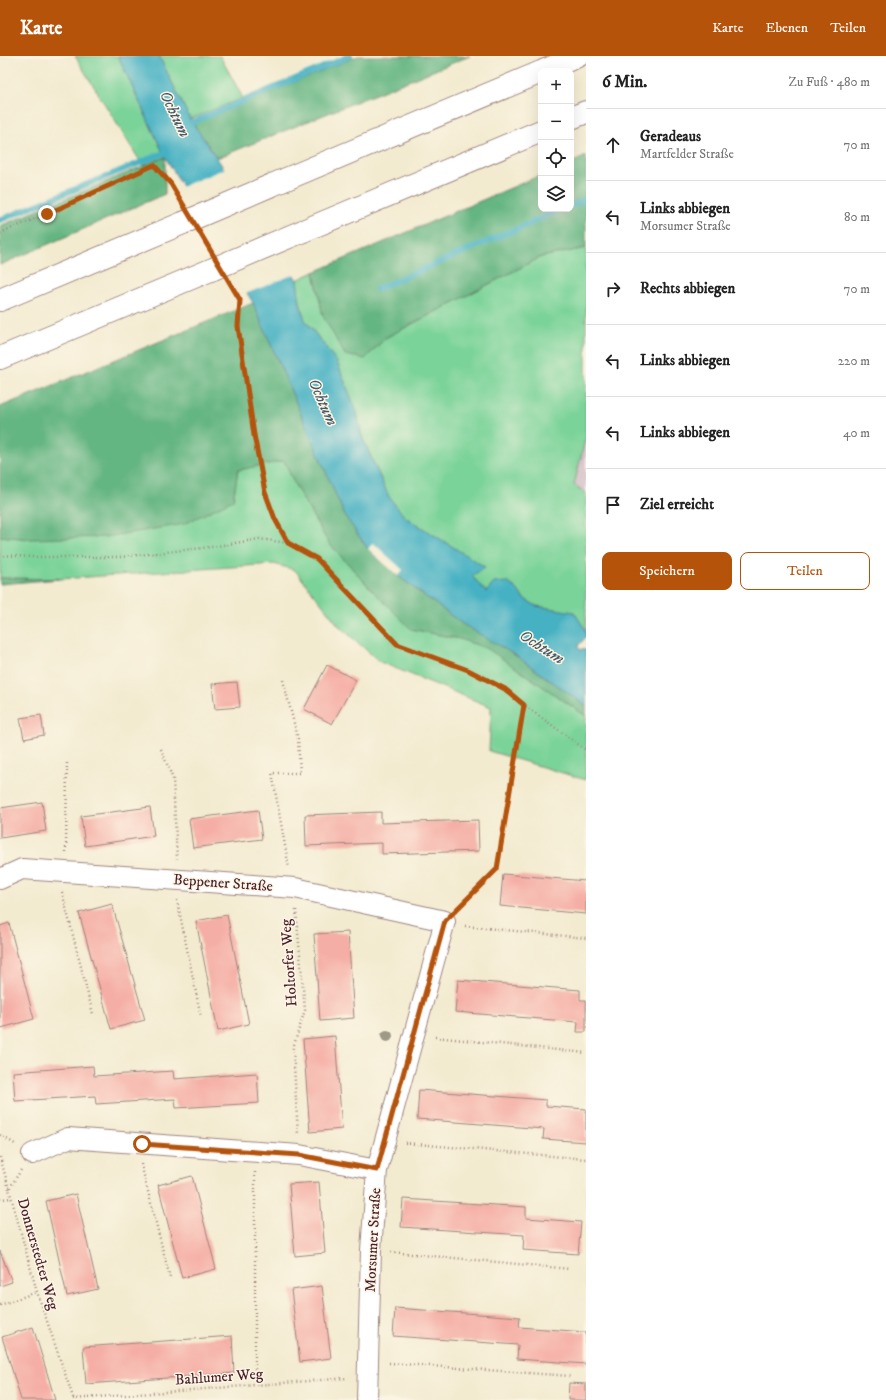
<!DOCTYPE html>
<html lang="de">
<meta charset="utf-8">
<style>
:root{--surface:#fff;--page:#f6f6f6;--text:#222;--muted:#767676;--line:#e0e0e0;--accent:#b45309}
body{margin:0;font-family:"IM FELL DW Pica",serif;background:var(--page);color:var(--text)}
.controls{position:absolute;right:12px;top:12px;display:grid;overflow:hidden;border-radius:8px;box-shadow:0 4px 16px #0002}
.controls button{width:36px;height:36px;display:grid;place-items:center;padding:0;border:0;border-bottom:1px solid var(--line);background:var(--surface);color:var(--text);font:20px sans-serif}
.stop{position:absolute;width:12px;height:12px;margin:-9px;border:3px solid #b45309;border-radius:50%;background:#fff}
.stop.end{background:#b45309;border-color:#fff;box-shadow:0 1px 4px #0008}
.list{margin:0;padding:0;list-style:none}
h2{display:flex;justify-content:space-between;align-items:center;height:52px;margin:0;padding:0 16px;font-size:17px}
h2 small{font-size:13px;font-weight:400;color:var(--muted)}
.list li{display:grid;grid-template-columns:26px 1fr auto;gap:12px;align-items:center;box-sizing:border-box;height:72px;padding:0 16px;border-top:1px solid var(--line)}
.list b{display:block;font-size:15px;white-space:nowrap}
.list p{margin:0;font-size:13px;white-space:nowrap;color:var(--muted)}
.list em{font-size:13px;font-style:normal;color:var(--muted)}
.actions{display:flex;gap:8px;padding:12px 16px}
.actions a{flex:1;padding:9px 0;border:1px solid var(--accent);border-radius:8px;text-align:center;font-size:14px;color:var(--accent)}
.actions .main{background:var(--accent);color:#fff}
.icon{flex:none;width:22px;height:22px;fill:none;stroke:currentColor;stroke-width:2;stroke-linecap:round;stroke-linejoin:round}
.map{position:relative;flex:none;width:586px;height:1344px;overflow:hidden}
header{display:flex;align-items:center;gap:24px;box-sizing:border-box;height:56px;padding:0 20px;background:var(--accent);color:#fff}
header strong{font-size:19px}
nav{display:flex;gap:22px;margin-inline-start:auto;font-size:14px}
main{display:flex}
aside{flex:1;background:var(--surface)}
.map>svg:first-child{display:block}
</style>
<header>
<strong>Karte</strong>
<nav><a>Karte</a><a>Ebenen</a><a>Teilen</a></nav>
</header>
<main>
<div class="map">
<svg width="586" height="1344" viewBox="0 0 586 1344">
<rect width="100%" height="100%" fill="#fcf5e5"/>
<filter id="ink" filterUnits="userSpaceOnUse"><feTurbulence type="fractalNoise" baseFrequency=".025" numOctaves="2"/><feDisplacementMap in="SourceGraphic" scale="8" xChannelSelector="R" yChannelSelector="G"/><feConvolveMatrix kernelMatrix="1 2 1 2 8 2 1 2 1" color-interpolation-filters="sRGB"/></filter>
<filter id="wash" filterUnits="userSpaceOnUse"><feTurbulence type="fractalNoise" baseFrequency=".012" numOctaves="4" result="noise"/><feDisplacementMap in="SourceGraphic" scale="16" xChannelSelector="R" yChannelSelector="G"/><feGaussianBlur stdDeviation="0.9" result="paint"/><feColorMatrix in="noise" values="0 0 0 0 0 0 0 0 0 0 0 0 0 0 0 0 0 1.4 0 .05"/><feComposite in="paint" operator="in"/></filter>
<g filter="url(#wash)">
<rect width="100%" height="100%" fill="#f3ebd0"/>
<path fill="#d2bdc8" d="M586,380V437L574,429Z"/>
<path fill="#7ad399" stroke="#627962" d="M75,0H118L165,101L143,110Z
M159,0H220L243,42L190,63Z
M586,192V380L574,429L586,437V579L585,573L554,553L536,550L523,542L517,533L486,536L472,520L484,511L405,461L389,441L362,381L357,357L337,306L305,264L300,247L297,224L314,216L323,260L365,303L385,282L541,201Z
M284,404L296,431L328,486L373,535L411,573L460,583L489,593L586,660V724L489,695L491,651L380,606L339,570L295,514L274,508L60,523L0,522V480L29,483L233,444L238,414Z"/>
<path fill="#63b581" stroke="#566a56" d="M358,0H470L217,102L193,68Z
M586,100V192L541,201L385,282L365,303L345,299L323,260L314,216L541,119V153H571V107Z
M165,101V138L0,209V170Z
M253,247L345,460L368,493L398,520L461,567L515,599L586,650V660L488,593L460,583L411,573L373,535L328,486L296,431L284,405L238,414L233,444L184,468L106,481L29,483L0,480V351Z
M0,522L60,523L0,528Z"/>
<path fill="#45b1c3" stroke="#486877" d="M118,0H159L190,63L217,102L297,224L300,247L305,264L337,306L357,357L362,381L389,441L405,461L485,511L472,520L486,536L494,527L507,526L517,533L523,542L536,550L574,556L585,573L586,581L578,590L579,593L586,594V650L515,599L461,567L398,520L368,493L345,460L253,247L165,101Z"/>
<path fill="#f3ebd0" d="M226,112L295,218L245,238L181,131Z
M373,487L403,514L398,520L368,493Z"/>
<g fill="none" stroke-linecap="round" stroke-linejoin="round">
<path stroke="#45b1c3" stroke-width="6" d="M186,69L350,0
M571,150L586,143
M0,164L171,94
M377,233L563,153"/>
</g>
<g id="blocks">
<path fill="#f5aea5" d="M327,609L356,624L332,668L304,653Z
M237,626L240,651L215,653L212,628Z
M41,659L44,679L24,683L20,662Z
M42,746L46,775L0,782V752Z
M150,751L154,780L85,790L81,760Z
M258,754L262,783L193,792L189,763Z
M381,756V767L478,764L479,795L382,798V787L306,790L305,759Z
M503,818L586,825V858L500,850Z
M112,848L145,964L111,973L79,857Z
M227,859L249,968L218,975L196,865Z
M9,867L34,963L1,972L0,967V870Z
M348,876L354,962L320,965L314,878Z
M458,924L580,934V944H586V976H577L578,966L455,956Z
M335,980L342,1073L310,1076L303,983Z
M93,1010L94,1020L173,1015L174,1023L257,1017L259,1047L176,1052L175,1043L96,1048L95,1040L15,1045L13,1016Z
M419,1034L546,1044V1050L586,1053V1086L543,1083L544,1073L417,1063Z
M192,1120L216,1213L182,1222L158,1129Z
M319,1126L325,1197L295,1200L289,1128Z
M76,1138L98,1233L67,1240L46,1145Z
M403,1143L526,1151V1162L581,1166L578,1198L523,1194L524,1179L401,1171Z
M0,1195L12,1226L0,1230Z
M322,1230L331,1302L300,1306L291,1234Z
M395,1252L520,1261L519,1271L586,1276V1308L517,1303L518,1289L393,1280Z
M33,1271L48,1320L55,1344H21L7,1297L2,1281Z
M232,1280L234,1317L86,1328L83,1291Z
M569,1327L586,1328V1344H568Z"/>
</g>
</g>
<g filter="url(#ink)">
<use href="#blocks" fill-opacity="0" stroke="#9e857e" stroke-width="1"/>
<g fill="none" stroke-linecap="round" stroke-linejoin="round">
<defs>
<path id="minor" d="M0,823L22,813L295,832L445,865L377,1114L371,1194L367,1344
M32,1098L68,1082L299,1099L377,1114"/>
<path id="motorway" d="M543,15L578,0
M571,62L586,56
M272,129L541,16
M303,175L541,75
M0,244L183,167
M0,302L213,213"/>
</defs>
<use href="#minor" stroke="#9e857e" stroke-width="22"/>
<use href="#motorway" stroke="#9e857e" stroke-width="24"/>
<path stroke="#9e857e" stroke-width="2.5" stroke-dasharray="1 3" stroke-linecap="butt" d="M0,177L47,158L154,109L171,128L181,144
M203,181L208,191
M231,229L240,244L238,270L254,379L265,437L275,463L288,487
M0,499L32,501H121L211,491L259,483L288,487L317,503L397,589L468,614L505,633L524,649L586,694
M283,624L298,683L300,717H272L289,812
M161,693L173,723L177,803
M66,796L67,705
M62,836L93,958
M177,844L201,961
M460,851L497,813L524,649
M296,854L305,954L293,992L298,1079
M465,870L586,882
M435,981L586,997
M0,1079L15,1088
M405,1087L586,1103
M0,1101L9,1133
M141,1108L170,1222
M21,1114L9,1133L37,1236L74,1344
M255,1116V1329
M0,1143L11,1142
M391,1196L570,1213
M0,1249L37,1236
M389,1307L570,1320
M73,1343L348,1322"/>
<use href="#minor" stroke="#fff" stroke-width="20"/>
<use href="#motorway" stroke="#fff" stroke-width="22"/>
<defs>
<path id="motorway-bridge" d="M183,167L272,129
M213,213L303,175"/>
</defs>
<use href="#motorway-bridge" stroke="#9e857e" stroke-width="24" stroke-linecap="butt"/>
<use href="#motorway-bridge" stroke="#fff" stroke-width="22"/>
</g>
<circle fill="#9e9887" cx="387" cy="980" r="6"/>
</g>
<g fill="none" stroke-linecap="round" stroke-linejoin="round" filter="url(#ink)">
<path stroke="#b45309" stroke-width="5" d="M47,158L154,109L171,128L240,244L238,270L254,379L265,436L275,463L288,487L317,503L397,588L468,614L505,633L524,649L497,813L445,865L377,1114L299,1099L142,1088"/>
</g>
<g text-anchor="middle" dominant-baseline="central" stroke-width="3" stroke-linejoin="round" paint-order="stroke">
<g font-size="15" fill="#4a1f2b" stroke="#fcf5e5">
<text transform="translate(223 827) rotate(4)">Beppener Straße</text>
<text transform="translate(289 907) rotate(-94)">Holtorfer Weg</text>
<text transform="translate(373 1184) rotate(-87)">Morsumer Straße</text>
<text transform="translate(38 1198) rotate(74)">Donnerstedter Weg</text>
<text transform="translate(219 1321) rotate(-4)">Bahlumer Weg</text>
</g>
<g font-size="16" font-style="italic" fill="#485968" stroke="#fcf5e5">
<text transform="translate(175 58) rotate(64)">Ochtum</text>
<text transform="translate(323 346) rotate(66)">Ochtum</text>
<text transform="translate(542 591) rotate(33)">Ochtum</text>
</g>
</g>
</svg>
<div class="controls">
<button>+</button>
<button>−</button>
<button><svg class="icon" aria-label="locate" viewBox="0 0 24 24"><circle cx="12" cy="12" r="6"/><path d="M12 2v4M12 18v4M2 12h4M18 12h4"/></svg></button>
<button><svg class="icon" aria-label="layers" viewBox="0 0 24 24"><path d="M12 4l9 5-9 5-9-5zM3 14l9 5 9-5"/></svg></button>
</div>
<div class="stop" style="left:142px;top:1088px"></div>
<div class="stop end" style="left:47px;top:158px"></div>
</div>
<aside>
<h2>6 Min.<small>Zu Fuß · 480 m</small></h2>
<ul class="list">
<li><svg class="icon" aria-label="ahead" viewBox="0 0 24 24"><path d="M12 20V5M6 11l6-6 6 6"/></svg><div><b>Geradeaus</b><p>Martfelder Straße</p></div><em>70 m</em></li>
<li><svg class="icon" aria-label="left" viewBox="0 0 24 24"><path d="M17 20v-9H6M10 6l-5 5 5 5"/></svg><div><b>Links abbiegen</b><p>Morsumer Straße</p></div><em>80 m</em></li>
<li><svg class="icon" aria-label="right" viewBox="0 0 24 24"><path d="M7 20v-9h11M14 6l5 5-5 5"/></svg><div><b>Rechts abbiegen</b></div><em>70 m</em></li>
<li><svg class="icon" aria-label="left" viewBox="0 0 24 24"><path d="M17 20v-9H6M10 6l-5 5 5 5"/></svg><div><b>Links abbiegen</b></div><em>220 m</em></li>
<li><svg class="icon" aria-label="left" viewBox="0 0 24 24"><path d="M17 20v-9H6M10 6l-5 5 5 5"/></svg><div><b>Links abbiegen</b></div><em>40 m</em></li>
<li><svg class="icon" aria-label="arrive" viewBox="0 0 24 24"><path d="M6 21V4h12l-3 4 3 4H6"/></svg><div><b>Ziel erreicht</b></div></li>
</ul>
<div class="actions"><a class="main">Speichern</a><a>Teilen</a></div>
</aside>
</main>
